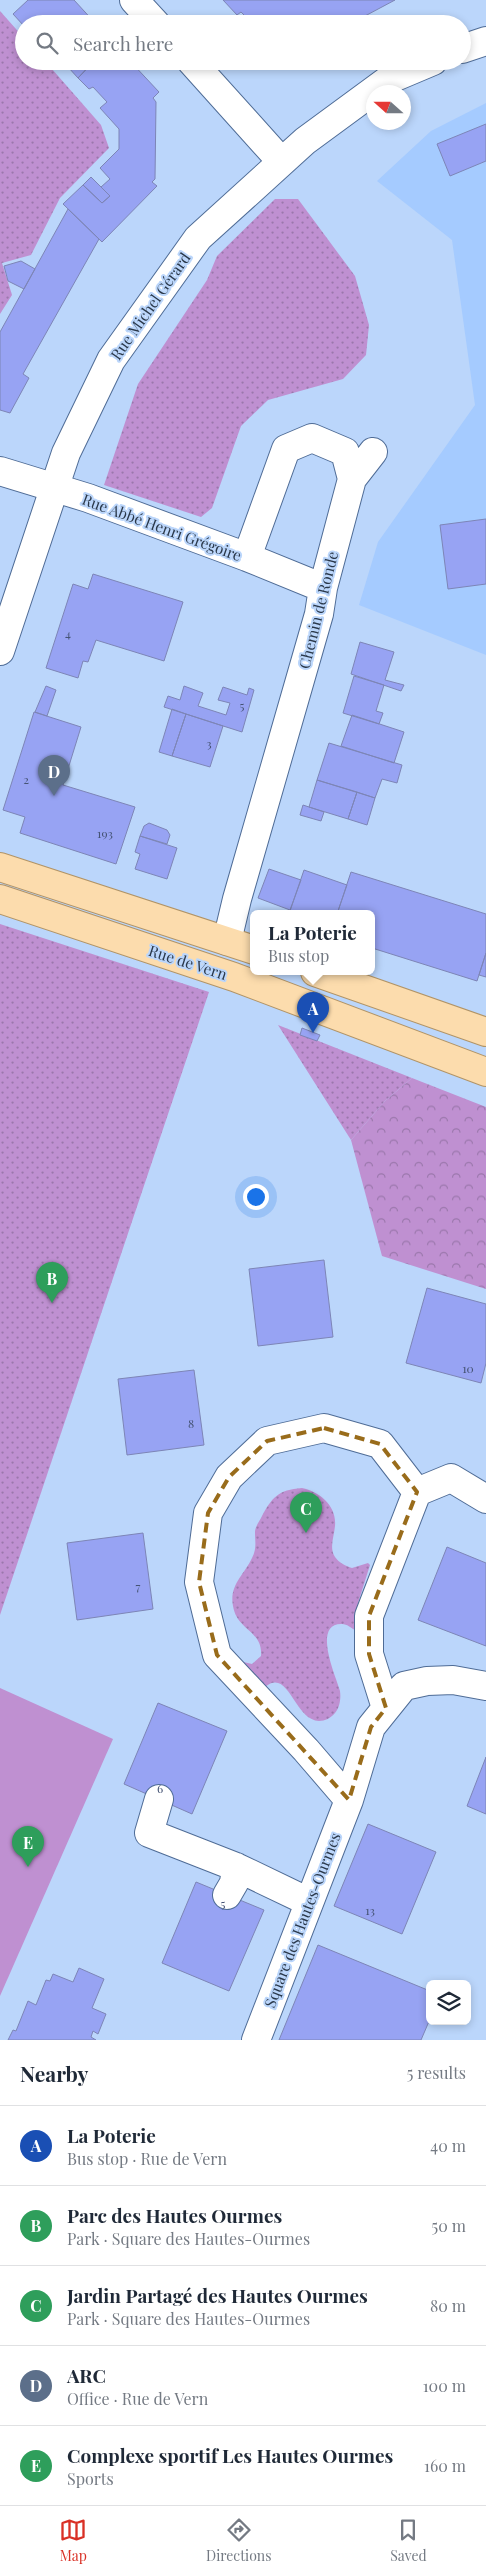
<!DOCTYPE html>
<meta charset="utf-8">
<style>
:root{--surface:#fff;--page:#f2f2f3;--text:#1f2937;--muted:#747a83;--line:#e0e1e3;--accent:#d93025}
body{margin:0;font-family:"Playfair Display",serif;background:var(--page);color:var(--text)}
.controls{position:absolute;right:15px;bottom:15px;display:grid;overflow:hidden;border-radius:8px;box-shadow:0 2px 8px #0003}
.controls button{width:45px;height:45px;display:grid;place-items:center;padding:0;border:0;border-bottom:1px solid var(--line);background:var(--surface);color:var(--text);font:25px sans-serif}
.compass{position:absolute;left:366px;top:85px;width:45px;height:45px;border-radius:50%;background:var(--surface);box-shadow:0 2px 8px #0003;rotate:291deg}
.you{position:absolute;left:255px;top:1196px;width:18px;height:18px;margin:-12px;border:4px solid #fff;border-radius:50%;background:#1a73e8;box-shadow:0 0 0 8px #1a73e833}
.badge{display:grid;place-items:center;width:32px;height:32px;border-radius:50%;background:var(--accent);color:#fff;font-size:16px;font-weight:700}
.pin{position:absolute;translate:-50% -41px;filter:drop-shadow(0 1px 2px #0008)}
.pin::after{content:'';position:absolute;top:26px;width:18px;height:15px;background:inherit;clip-path:polygon(0 0,100% 0,50% 100%)}
.popup{position:absolute;left:250px;top:910px;width:125px;height:65px;box-sizing:border-box;display:grid;place-content:center;border-radius:8px;background:var(--surface);filter:drop-shadow(0 1px 4px #0005);font-size:16px;white-space:nowrap;color:var(--muted)}
.popup b{font-size:19px;color:var(--text)}
.popup::after{content:'';position:absolute;left:50%;top:100%;margin-left:-10px;border:10px solid transparent;border-top-color:var(--surface)}
.list{margin:0;padding:0;list-style:none}
h2{display:flex;justify-content:space-between;align-items:center;height:65px;margin:0;padding:0 20px;font-size:21px}
h2 small{font-size:16px;font-weight:400;color:var(--muted)}
.list li{display:grid;grid-template-columns:32px 1fr auto;gap:15px;align-items:center;box-sizing:border-box;height:80px;padding:0 20px;border-top:1px solid var(--line)}
.list b{display:block;font-size:19px;white-space:nowrap}
.list p{margin:0;font-size:16px;white-space:nowrap;color:var(--muted)}
.list em{font-size:16px;font-style:normal;color:var(--muted)}
.icon{flex:none;width:28px;height:28px;fill:none;stroke:currentColor;stroke-width:2;stroke-linecap:round;stroke-linejoin:round}
.map{position:relative;flex:none;width:486px;height:2040px;overflow:hidden}
.search{position:absolute;background:var(--surface);box-shadow:0 2px 8px #0003;left:15px;right:15px;top:15px;height:55px;display:flex;align-items:center;gap:12px;box-sizing:border-box;padding:0 18px;border-radius:28px;color:var(--muted);font-size:19px}
.sheet{height:465px;background:var(--surface)}
nav{display:flex;justify-content:space-around;align-items:center;box-sizing:border-box;height:70px;border-top:1px solid var(--line);background:var(--surface);font-size:14px;color:var(--muted)}
nav a{display:grid;justify-items:center;gap:2px}
nav .on{color:var(--accent)}
.map>svg:first-child{display:block}
</style>
<div class="map">
<svg width="486" height="2040" viewBox="0 0 486 2040">
<defs>
<pattern id="green-dots" width="8" height="8" patternUnits="userSpaceOnUse" patternTransform="scale(1.25)"><rect width="8" height="8" fill="#bf90d1"/><path d="M2 2h.1M6 6h.1" fill="none" stroke="#9b77ac" stroke-width="1.8" stroke-linecap="round"/></pattern>
<pattern id="forest-crowns" width="20" height="18" patternUnits="userSpaceOnUse" patternTransform="scale(1.25)"><rect width="20" height="18" fill="#bf90d1"/><path d="M2 6a3 3 0 1 1 6 0M12 15a3 3 0 1 1 6 0" fill="none" stroke="#9b77ac"/></pattern>
</defs>
<rect width="100%" height="100%" fill="#bbd6fb"/>
<path fill="#a5cbff" d="M486,103V655L359,605L378,542L475,405L452,240L377,181L431,131Z"/>
<path fill="url(#green-dots)" d="M0,11L24,38V61H45L101,125L109,148L60,198L31,255L2,263L12,295L0,314Z
M275,199H298L355,276L369,325L366,355L343,379L268,400L241,426L212,508L201,517L104,485L138,384L207,280L217,256Z
M0,924L209,992L0,1615Z
M278,1025L412,1078L385,1101L351,1140Z
M302,1488C320,1492 337,1506 335,1526C334,1537 329,1548 335,1557C339,1563 346,1566 352,1568L368,1563L370,1565L358,1603L355,1630C351,1628 347,1624 342,1624C311,1623 337,1679 340,1691C341,1698 340,1707 335,1713C331,1718 325,1721 319,1721C294,1720 289,1667 265,1687L235,1660L252,1664L261,1656C263,1630 237,1631 233,1606C229,1585 244,1575 252,1558C257,1548 255,1542 255,1532C255,1527 259,1522 261,1518C272,1497 278,1490 302,1488Z"/>
<path fill="url(#forest-crowns)" d="M412,1078L486,1107V1289L382,1256L351,1140L385,1101Z"/>
<path fill="#bf90d1" d="M0,1688L113,1739L0,1996Z"/>
<path fill="#97a3f3" stroke="#7d85b6" d="M28,0H74L96,24H24V26L13,14Z
M223,0H395L350,24H276L247,18L241,12L237,15Z
M74,61H94L78,78L68,67Z
M94,61H130L159,92L153,98L156,102L155,179L152,182L157,186L102,242L63,204L83,185L102,203L110,196L101,187L110,179L100,168L119,149V129L100,108L107,102L93,87L89,89L78,78Z
M486,124V161L450,176L437,144Z
M91,177L110,196L102,203L83,185Z
M68,209L99,239L23,374L29,378L10,413L0,410V332Z
M21,261L35,269L24,289L8,281L4,266Z
M486,519V584L448,589L440,525Z
M93,574L183,602L164,661L96,640L88,662L83,661L78,678L46,668L73,584L88,589Z
M360,642L394,652L385,680L404,685L401,691L351,674Z
M354,676L384,685L376,711L383,713L379,724L343,713Z
M46,686L56,690L47,716L35,712Z
M184,686L203,693L198,706L226,715L230,703L218,700L223,687L247,695L249,688L254,690L242,732L164,707L168,696L180,700Z
M172,709L186,714L172,756L159,752Z
M34,712L81,727L63,785L135,807L116,864L20,833L25,817L3,810Z
M186,714L223,726L210,767L172,756Z
M352,715L404,732L394,763L341,746Z
M329,743L402,765L397,783L382,779L375,798L317,780Z
M317,780L357,792L348,819L309,807Z
M357,792L375,798L367,825L348,819Z
M303,805L324,812L321,821L300,815Z
M149,823L167,830L170,835L167,844L140,836L144,826Z
M140,836L177,848L167,879L135,869L140,854L135,852Z
M269,869L301,880L290,910L258,898Z
M304,870L347,885L337,914H300L290,911Z
M351,872L486,914V953L477,981L372,948V914H337Z
M486,953V977L479,975Z
M302,1028L320,1035L317,1041L300,1035Z
M324,1260L333,1337L258,1346L249,1269Z
M427,1288L486,1304V1363L481,1383L406,1363Z
M194,1370L204,1445L127,1455L118,1379Z
M143,1533L153,1609L77,1620L67,1543Z
M447,1547L486,1563V1646L418,1620Z
M158,1703L227,1731L192,1814L124,1784Z
M486,1757V1814L467,1806Z
M368,1824L436,1852L402,1934L334,1906Z
M196,1882L264,1910L229,1991L162,1963Z
M318,1945L430,1991V2019L421,2040H279Z
M79,1968L104,1979L92,2008L106,2014L98,2034L93,2031L91,2037L96,2040H8L13,2030L16,2031L28,2001L36,2005L46,1980L50,1981L53,1974L73,1982Z"/>
<g fill="none" stroke-linecap="round" stroke-linejoin="round">
<defs>
<path id="street" d="M134,0L156,24
M191,61L281,161
M0,471L88,498L247,557L323,588
M352,479L373,452
M227,941L237,899L319,614L323,588L352,479L345,452L312,438L286,449L247,557
M417,1492L451,1478L486,1499
M159,1799L149,1833L236,1867L309,1902
M349,1800L306,1750L217,1655L199,1582L208,1513L229,1477L267,1441L324,1428L380,1444L417,1492L369,1616V1654L386,1708
M227,1895L234,1883L236,1867
M256,2040L349,1800L371,1727L404,1686L427,1681L453,1680L486,1686"/>
<path id="secondary" d="M462,49L486,41
M0,651L66,453L111,360L198,238L305,141L388,80L433,61"/>
<path id="primary" d="M0,867L254,950
M0,899L234,977L486,1072
M315,972L486,1032"/>
</defs>
<use href="#street" stroke="#4f6c96" stroke-width="30"/>
<use href="#secondary" stroke="#4f6c96" stroke-width="30"/>
<use href="#primary" stroke="#b19467" stroke-width="30"/>
<use href="#street" stroke="#fff" stroke-width="28"/>
<use href="#secondary" stroke="#fff" stroke-width="28"/>
<use href="#primary" stroke="#fcdcad" stroke-width="28"/>
</g>
<path fill="none" stroke="#996c1b" stroke-width="4" stroke-dasharray="10 6" stroke-linejoin="round" d="M324,1428L380,1444L417,1492L369,1616V1654L386,1708L371,1727L349,1800L217,1655L199,1582L208,1513L229,1477L267,1441Z"/>
<g text-anchor="middle" dominant-baseline="central" stroke-width="4" stroke-linejoin="round" paint-order="stroke">
<g font-size="12" fill="#455374">
<text x="68" y="633">4</text>
<text x="242" y="705">5</text>
<text x="209" y="743">3</text>
<text x="26" y="779">2</text>
<text x="105" y="833">193</text>
<text x="468" y="1368">10</text>
<text x="191" y="1423">8</text>
<text x="138" y="1586">7</text>
<text x="160" y="1788">6</text>
<text x="223" y="1903">5</text>
<text x="370" y="1910">13</text>
</g>
<g font-size="15" fill="#2a384a" stroke="#bbd6fb">
<text transform="translate(150 306) rotate(-55)">Rue Michel Gérard</text>
<text transform="translate(162 527) rotate(20)">Rue Abbé Henri Grégoire</text>
<text transform="translate(318 610) rotate(-76)">Chemin de Ronde</text>
<text transform="translate(188 962) rotate(18)">Rue de Vern</text>
<text transform="translate(302 1920) rotate(-69)">Square des Hautes-Ourmes</text>
</g>
</g>
</svg>
<div class="controls">
<button><svg class="icon" aria-label="layers" viewBox="0 0 24 24"><path d="M12 4l9 5-9 5-9-5zM3 14l9 5 9-5"/></svg></button>
</div>
<svg class="compass" viewBox="-18 -18 36 36"><path d="M0-13l5 13h-10z" fill="#e53935"/><path d="M0 13l5-13h-10z" fill="#747a83"/></svg>
<div class="you"></div>
<div class="pin badge" style="left:313px;top:1033px;background:#1a4fb4">A</div>
<div class="popup"><b>La Poterie</b>Bus stop</div>
<div class="pin badge" style="left:52px;top:1303px;background:#2e9e5b">B</div>
<div class="pin badge" style="left:306px;top:1533px;background:#2e9e5b">C</div>
<div class="pin badge" style="left:54px;top:796px;background:#5c6f8a">D</div>
<div class="pin badge" style="left:28px;top:1867px;background:#2e9e5b">E</div>
<div class="search"><svg class="icon" aria-label="search" viewBox="0 0 24 24"><circle cx="10" cy="10" r="6"/><path d="M15 15l6 6"/></svg>Search here</div>
</div>
<section class="sheet">
<h2>Nearby<small>5 results</small></h2>
<ul class="list">
<li><span class="badge" style="background:#1a4fb4">A</span><div><b>La Poterie</b><p>Bus stop · Rue de Vern</p></div><em>40 m</em></li>
<li><span class="badge" style="background:#2e9e5b">B</span><div><b>Parc des Hautes Ourmes</b><p>Park · Square des Hautes-Ourmes</p></div><em>50 m</em></li>
<li><span class="badge" style="background:#2e9e5b">C</span><div><b>Jardin Partagé des Hautes Ourmes</b><p>Park · Square des Hautes-Ourmes</p></div><em>80 m</em></li>
<li><span class="badge" style="background:#5c6f8a">D</span><div><b>ARC</b><p>Office · Rue de Vern</p></div><em>100 m</em></li>
<li><span class="badge" style="background:#2e9e5b">E</span><div><b>Complexe sportif Les Hautes Ourmes</b><p>Sports</p></div><em>160 m</em></li>
</ul>
</section>
<nav>
<a class="on"><svg class="icon" aria-label="map" viewBox="0 0 24 24"><path d="M3 6l6-2 6 2 6-2v14l-6 2-6-2-6 2zM9 4v14M15 6v14"/></svg>Map</a>
<a><svg class="icon" aria-label="directions" viewBox="0 0 24 24"><path d="M12 3l9 9-9 9-9-9zM9 14v-3h6M13 9l2 2-2 2"/></svg>Directions</a>
<a><svg class="icon" aria-label="saved" viewBox="0 0 24 24"><path d="M7 4h10v16l-5-4-5 4z"/></svg>Saved</a>
</nav>
